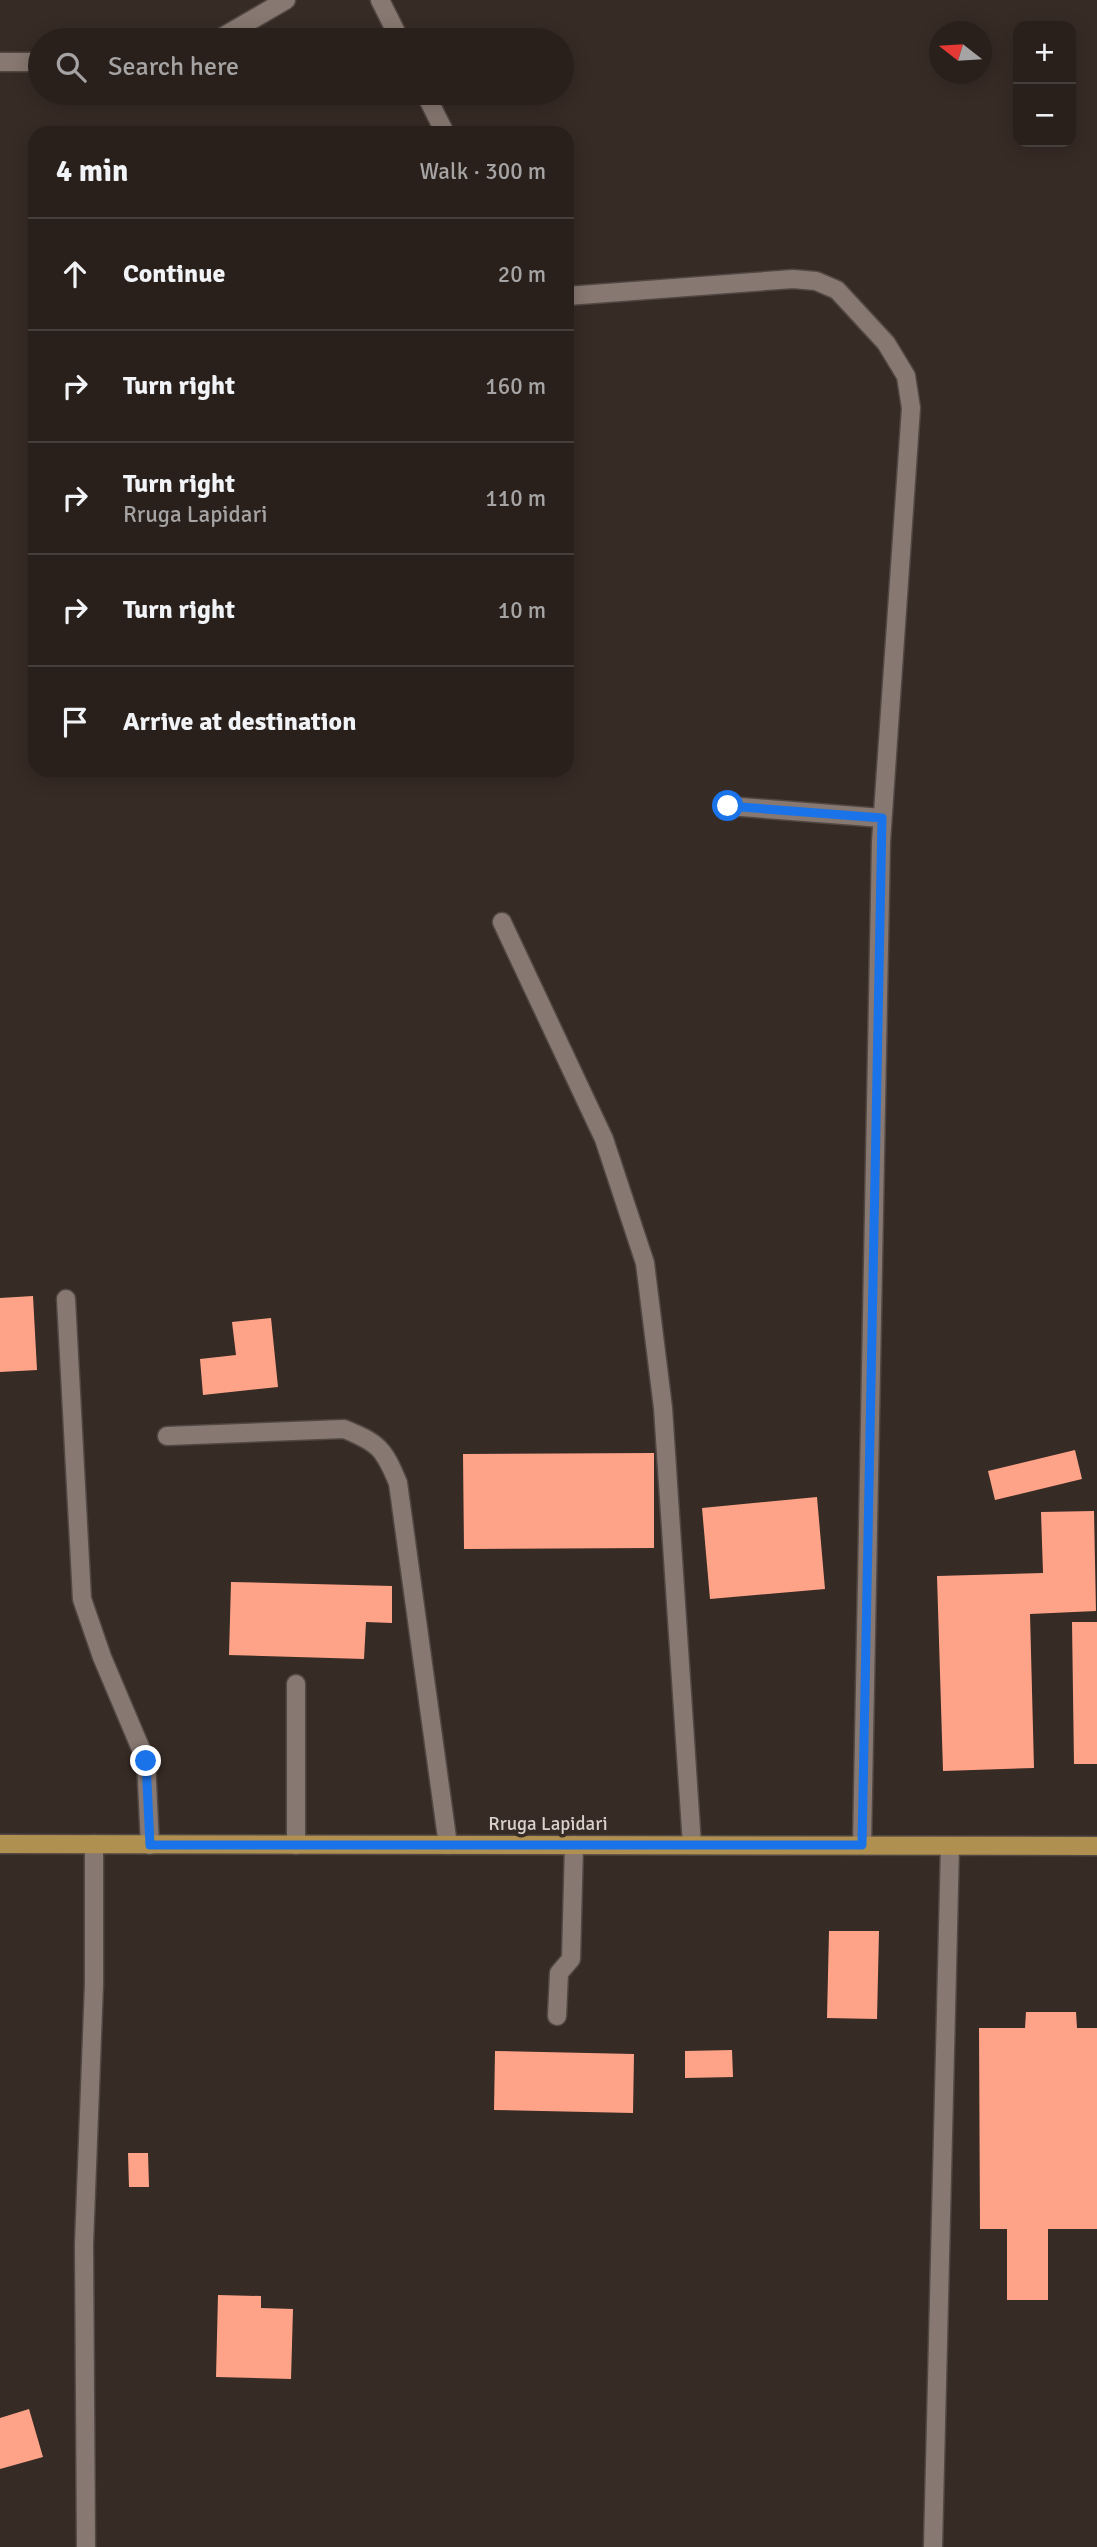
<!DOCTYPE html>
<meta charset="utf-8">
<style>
:root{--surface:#29201c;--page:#352d29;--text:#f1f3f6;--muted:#a5a3a3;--line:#453e3b}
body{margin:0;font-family:Signika,sans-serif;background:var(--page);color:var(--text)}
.controls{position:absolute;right:21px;top:21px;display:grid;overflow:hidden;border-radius:14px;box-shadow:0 4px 18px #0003}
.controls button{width:63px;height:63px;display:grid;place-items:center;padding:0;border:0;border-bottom:2px solid var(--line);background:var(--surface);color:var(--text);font:35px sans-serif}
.compass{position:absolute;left:929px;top:21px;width:63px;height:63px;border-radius:50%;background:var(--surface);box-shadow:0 4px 18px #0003;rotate:287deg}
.stop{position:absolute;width:21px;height:21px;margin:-16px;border:5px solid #1a73e8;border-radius:50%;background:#fff}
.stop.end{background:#1a73e8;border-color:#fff;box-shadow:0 2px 7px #0008}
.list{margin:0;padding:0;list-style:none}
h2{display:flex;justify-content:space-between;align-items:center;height:91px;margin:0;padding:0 28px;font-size:30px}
h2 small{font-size:23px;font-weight:400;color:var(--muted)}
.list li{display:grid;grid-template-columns:46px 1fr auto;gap:21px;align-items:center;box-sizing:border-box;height:112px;padding:0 28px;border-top:2px solid var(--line)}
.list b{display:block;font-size:26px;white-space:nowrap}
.list p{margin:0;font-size:23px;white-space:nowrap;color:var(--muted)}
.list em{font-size:23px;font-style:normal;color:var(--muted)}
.icon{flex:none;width:38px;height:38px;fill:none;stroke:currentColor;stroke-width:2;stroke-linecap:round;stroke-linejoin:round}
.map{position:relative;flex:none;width:1097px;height:2547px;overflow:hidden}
.search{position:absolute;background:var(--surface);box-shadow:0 4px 18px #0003;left:28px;top:28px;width:546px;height:77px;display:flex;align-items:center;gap:18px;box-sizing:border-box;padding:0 24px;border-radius:38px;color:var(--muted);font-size:26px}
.panel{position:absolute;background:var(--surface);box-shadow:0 4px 18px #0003;left:28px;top:126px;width:546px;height:651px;border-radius:21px}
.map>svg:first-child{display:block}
</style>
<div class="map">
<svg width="1097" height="2547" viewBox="0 0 1097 2547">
<rect width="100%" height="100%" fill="#372b25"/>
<path fill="#ffa388" d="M33,1296L37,1370L0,1372V1298Z
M271,1318L278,1387L203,1395L200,1359L236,1355L232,1322Z
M1075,1450L1082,1479L995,1500L988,1471Z
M654,1453V1548L464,1549L463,1454Z
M817,1497L825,1589L710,1599L702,1508Z
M1094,1511L1096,1611L1030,1614L1034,1768L943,1771L937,1576L1043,1573L1041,1512Z
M231,1582L392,1586V1623L366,1622L364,1659L229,1655Z
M1072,1622H1097V1764H1074Z
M829,1931H879L877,2019L827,2018Z
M1026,2012H1076L1077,2028H1097V2229H1048V2300H1007V2229H980L979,2028H1025Z
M732,2050L733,2077L685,2078V2051Z
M495,2051L634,2054L633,2113L494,2110Z
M128,2153H148L149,2187H129Z
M218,2295L261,2296V2308L293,2309L291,2379L216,2377Z
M29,2409L43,2457L0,2469V2418Z"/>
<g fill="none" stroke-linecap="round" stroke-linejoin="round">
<defs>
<path id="service" d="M728,806L882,818
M66,1299L82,1599L102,1657L146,1761L150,1845
M167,1436L344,1429C379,1443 384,1449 398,1483L448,1845
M296,1684V1845
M557,2016L559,1973L571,1959L574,1845
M86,2547L84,2244L94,1984V1844"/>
<path id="minor" d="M380,0L400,40
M217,40L286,0
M0,62H40
M425,93L445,133
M567,296L793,279L816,281L837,290L886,343L906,376L911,408L881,842L862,1845
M502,922L604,1139L645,1263L663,1408L692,1845
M933,2547L950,1846"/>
<path id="primary" d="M0,1844L1097,1846"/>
</defs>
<use href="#service" stroke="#524843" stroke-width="21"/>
<use href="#minor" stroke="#524843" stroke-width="21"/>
<use href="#primary" stroke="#524843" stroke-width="21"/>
<use href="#service" stroke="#877871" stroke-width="18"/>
<use href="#minor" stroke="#877871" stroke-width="18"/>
<use href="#primary" stroke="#b09050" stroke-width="18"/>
</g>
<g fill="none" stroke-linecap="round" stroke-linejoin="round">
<path stroke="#1a73e8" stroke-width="9" d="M146,1761L150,1845H862L882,818L728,806"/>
</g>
<g text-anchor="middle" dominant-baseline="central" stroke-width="7" stroke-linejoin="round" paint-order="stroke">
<g font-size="19" fill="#d9d0cd" stroke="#372b25">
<text x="548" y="1824">Rruga Lapidari</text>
</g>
</g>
</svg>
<div class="controls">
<button>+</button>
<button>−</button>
</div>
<svg class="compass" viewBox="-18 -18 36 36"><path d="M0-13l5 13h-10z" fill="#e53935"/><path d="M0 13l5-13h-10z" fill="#a5a3a3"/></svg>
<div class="stop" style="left:728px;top:806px"></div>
<div class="stop end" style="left:146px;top:1761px"></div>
<div class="search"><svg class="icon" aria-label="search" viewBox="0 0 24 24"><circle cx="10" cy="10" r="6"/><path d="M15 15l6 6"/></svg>Search here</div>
<section class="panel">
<h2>4 min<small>Walk · 300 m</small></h2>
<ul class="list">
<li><svg class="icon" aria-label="ahead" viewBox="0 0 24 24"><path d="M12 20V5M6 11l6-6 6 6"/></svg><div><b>Continue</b></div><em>20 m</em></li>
<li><svg class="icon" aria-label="right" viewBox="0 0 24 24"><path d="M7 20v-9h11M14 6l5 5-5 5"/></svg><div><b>Turn right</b></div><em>160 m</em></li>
<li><svg class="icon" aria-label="right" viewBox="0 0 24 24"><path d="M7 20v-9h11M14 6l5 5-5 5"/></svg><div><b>Turn right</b><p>Rruga Lapidari</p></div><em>110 m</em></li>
<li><svg class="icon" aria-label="right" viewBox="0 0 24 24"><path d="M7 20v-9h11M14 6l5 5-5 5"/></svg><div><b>Turn right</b></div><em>10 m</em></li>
<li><svg class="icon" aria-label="arrive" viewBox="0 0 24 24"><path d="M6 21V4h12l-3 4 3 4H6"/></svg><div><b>Arrive at destination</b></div></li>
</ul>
</section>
</div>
